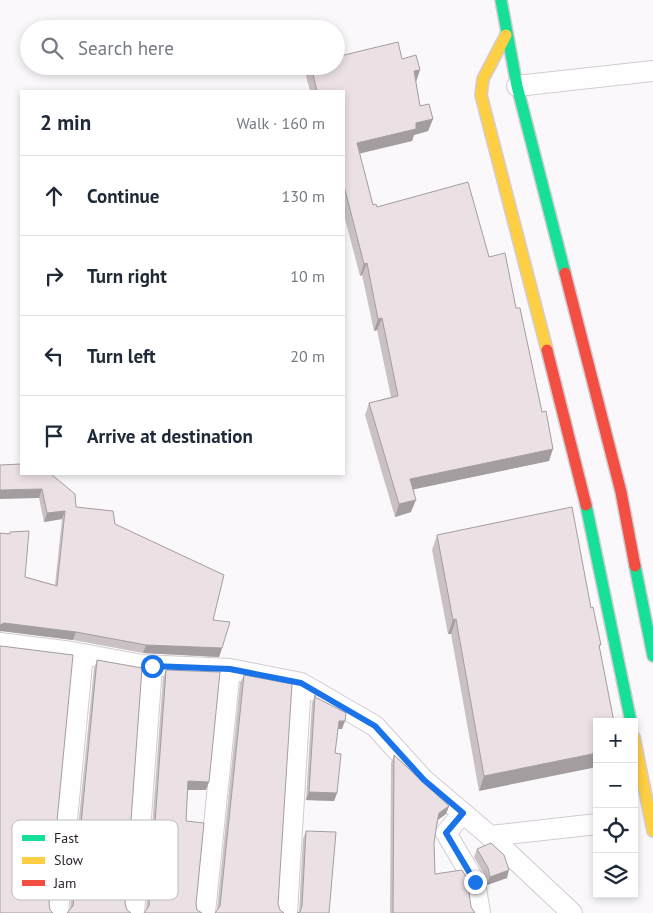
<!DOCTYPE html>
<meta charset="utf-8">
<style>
:root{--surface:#fff;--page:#f6f6f7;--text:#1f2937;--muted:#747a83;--line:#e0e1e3}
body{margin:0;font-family:"PT Sans",sans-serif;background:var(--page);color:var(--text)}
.controls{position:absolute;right:15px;bottom:15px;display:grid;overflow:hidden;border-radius:0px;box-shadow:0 2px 8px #0003}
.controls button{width:45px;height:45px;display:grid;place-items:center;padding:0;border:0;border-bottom:1px solid var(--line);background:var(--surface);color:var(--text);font:25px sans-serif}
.stop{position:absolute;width:15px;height:15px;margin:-11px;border:4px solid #1a73e8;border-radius:50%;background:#fff}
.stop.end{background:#1a73e8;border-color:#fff;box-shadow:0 1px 5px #0008}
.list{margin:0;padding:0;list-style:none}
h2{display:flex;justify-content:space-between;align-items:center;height:65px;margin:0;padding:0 20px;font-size:21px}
h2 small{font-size:16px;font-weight:400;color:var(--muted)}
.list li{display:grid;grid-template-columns:32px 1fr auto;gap:15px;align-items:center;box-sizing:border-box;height:80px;padding:0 20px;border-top:1px solid var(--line)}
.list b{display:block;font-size:19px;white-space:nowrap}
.list em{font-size:16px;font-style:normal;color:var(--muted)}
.icon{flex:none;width:28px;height:28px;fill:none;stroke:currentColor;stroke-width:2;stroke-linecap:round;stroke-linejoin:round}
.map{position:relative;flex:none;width:653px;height:913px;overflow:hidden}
.search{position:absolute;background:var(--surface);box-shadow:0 2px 8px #0003;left:20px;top:20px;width:325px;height:55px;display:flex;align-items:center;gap:12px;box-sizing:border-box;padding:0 18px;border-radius:28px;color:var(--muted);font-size:19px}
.panel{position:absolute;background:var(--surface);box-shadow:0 2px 8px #0003;left:20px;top:90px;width:325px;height:385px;border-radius:0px}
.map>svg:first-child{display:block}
</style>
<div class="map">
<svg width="653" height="913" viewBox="0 0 653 913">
<rect width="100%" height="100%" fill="#fbf8fb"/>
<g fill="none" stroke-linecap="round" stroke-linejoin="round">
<defs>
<path id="street" d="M517,86L653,71
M0,643L72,652L142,665L230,669L301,683L375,726L424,780L490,836L597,824
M463,813L446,833L475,882L480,913
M490,836L572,913
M58,913L83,654
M134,913L152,666
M205,913L230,669
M287,913L301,683"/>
<path id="fast" d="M501,0L517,86L565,273
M586,505L631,722
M635,566L653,656"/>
<path id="slow" d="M506,35L483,79L481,95L547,350
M634,737L653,831"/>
<path id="jam" d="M565,273L621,492L635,566
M547,350L586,505"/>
</defs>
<use href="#street" stroke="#d2ccd2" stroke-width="22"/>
<use href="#fast" stroke="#d2ccd2" stroke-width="14"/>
<use href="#slow" stroke="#d2ccd2" stroke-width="14"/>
<use href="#jam" stroke="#d2ccd2" stroke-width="14"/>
<use href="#street" stroke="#fefefe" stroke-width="20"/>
<use href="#fast" stroke="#16e098" stroke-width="11"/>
<use href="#slow" stroke="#ffcf43" stroke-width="11"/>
<use href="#jam" stroke="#f24e42" stroke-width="11"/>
</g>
<path fill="#cac1c4" d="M402,59L416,82L420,106L433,119L428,131L414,135L412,141L359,154L373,205L377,207L489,257L549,461L413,489L411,512L395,517L365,415L369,403L391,397L377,330L374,331L362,275L360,276L344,215V91H310L306,76L309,66H336Z
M0,465L76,507L115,524L213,620L222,648L219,657L143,653L73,640L1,631L10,532L25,577L55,585L62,519L44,522L39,498Z
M437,535L591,608L600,649L479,791L451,634H448L432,550Z
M97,660L125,904L127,910L70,909L94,668Z
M166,670L206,790H188L186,821L197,910H146L163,678Z
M244,675L278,904L280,910H217L240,683Z
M315,695V697L342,729H338L335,753L337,793L334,801L306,800L312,703Z
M394,755L449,806L446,814L438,820L434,843L435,874L471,907L475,913H390L391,763Z
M306,831L329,913L299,912L303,839Z
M477,849L507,878L487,885L485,876L474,857Z"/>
<path fill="#a49da0" d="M420,70L416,82L414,71Z
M433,119L428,131L414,135L412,141L352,155L357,143L416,123Z
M367,263L362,275L360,276L364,264Z
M382,318L377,330L374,331L378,319Z
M553,449L549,461L406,491L410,479Z
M42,489L39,498L0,499V490Z
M416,500L411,512L395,517L399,504Z
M65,511L62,519L44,522L47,513Z
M456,619L451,634H448L453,620Z
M4,623L76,632L73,640L1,631L0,632V625Z
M146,645L222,648L219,657L143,653Z
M339,721H345L342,729H336Z
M597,753V767L479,791L484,776Z
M188,781L209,782L206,790H185Z
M309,792L337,793L334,801L306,800Z
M449,806L446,814L436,821L439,813Z
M509,870L507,878L487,885L490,877Z"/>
<path fill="#ebe0e4" stroke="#a49da0" d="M398,42L402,59L416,55L420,70L414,71L420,106L429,104L433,119L416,123V129L357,143L373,205L376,204L377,207L468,182L489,257L505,253L516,308H520L542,412L546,411L553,449L410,479L416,500L399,504L369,403L398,396L382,318L378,319L367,263L364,264L344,186V91H317L311,66H336V57Z
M21,464V474H51L75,494L76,507L113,511L115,524L224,575L213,620L230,622L222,648L146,645L76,632L4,623L0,625V533L10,534V532L29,531L25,577L57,586L65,511L47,513L42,489L0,490V465Z
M572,507L591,608L593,607L601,645H599L614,722H597V753L484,776L456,619L453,620L437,535Z
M0,646H1L73,655L49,904L50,910L53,913H0Z
M97,660L142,668L125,904L127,910L131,913H67L73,906Z
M166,670L220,672L209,782L188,781L186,821L204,823L196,904L197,910L202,913H144L149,906Z
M244,675L292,684L278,904L280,910L284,913H215L220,906Z
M315,695V697L346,713L345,721H339L335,753L341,754L337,793L309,792Z
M394,755L449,806L439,813L437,823L434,843L435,874L462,870L467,878L471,907L475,913H393Z
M306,831L336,832L329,913H297L300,912L302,906Z
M491,843L504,855L509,870L490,877L488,868L477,849Z"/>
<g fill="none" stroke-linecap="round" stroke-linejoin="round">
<path stroke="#1a73e8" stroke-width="6" d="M152,666L230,669L301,683L375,726L424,780L463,813L446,833L475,882"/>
</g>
<rect x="12" y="820" width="166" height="80" rx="8" fill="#fff" stroke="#bebcbf" stroke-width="1"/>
<rect x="22" y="835" width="23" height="6" fill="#16e098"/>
<rect x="22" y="857" width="23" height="7" fill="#ffcf43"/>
<rect x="22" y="880" width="23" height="6" fill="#f24e42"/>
<g font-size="14" fill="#281f29">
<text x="54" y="843">Fast</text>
<text x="54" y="865">Slow</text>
<text x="54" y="888">Jam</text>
</g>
</svg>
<div class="controls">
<button>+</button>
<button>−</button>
<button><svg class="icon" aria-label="locate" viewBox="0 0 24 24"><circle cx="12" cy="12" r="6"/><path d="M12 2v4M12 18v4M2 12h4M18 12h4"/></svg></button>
<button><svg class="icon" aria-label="layers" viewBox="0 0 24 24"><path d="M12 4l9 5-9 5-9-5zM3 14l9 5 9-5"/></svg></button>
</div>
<div class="stop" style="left:152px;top:666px"></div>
<div class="stop end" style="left:475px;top:882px"></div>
<div class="search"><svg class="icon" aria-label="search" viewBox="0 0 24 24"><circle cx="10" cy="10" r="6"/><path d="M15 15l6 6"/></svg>Search here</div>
<section class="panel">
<h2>2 min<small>Walk · 160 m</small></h2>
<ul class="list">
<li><svg class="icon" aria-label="ahead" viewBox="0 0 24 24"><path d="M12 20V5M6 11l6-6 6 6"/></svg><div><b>Continue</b></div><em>130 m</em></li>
<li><svg class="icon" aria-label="right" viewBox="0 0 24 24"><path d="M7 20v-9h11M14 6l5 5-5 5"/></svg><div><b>Turn right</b></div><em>10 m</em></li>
<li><svg class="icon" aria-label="left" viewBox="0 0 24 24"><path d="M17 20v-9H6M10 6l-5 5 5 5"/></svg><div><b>Turn left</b></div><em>20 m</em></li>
<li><svg class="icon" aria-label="arrive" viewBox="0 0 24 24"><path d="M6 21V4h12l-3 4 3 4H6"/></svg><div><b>Arrive at destination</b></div></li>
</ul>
</section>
</div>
